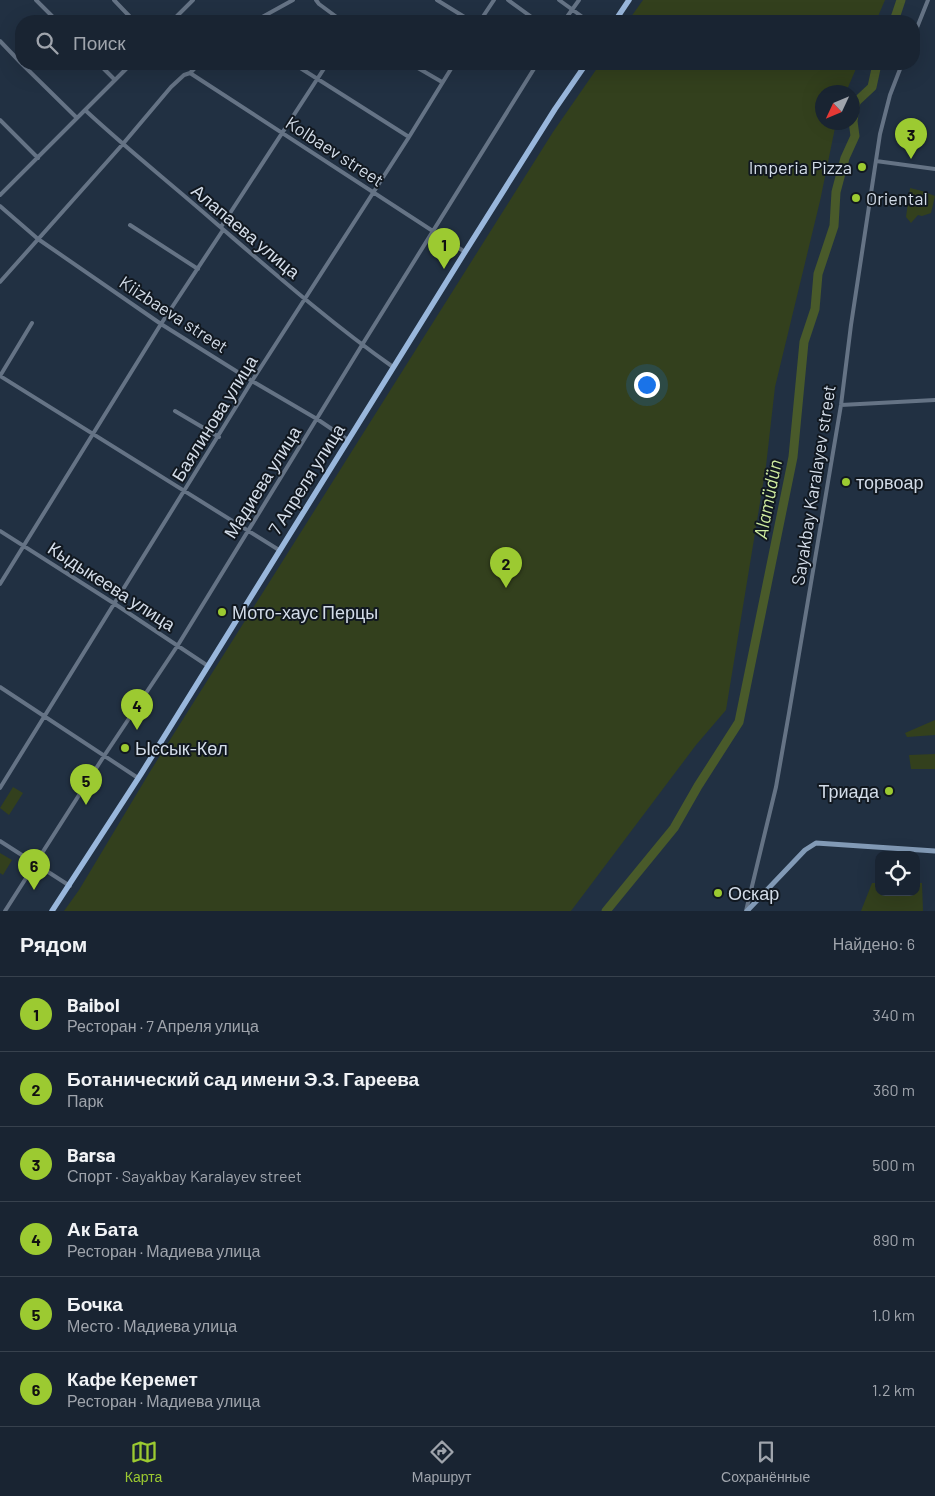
<!DOCTYPE html>
<html lang="ru">
<meta charset="utf-8">
<style>
:root{--surface:#192432;--page:#26303e;--text:#f1f3f6;--muted:#9fa4ac;--line:#37414d;--accent:#9cca31}
body{margin:0;font-family:Barlow,sans-serif;background:var(--page);color:var(--text)}
.controls{position:absolute;right:15px;bottom:15px;display:grid;overflow:hidden;border-radius:10px;box-shadow:0 5px 20px #0002}
.controls button{width:45px;height:45px;display:grid;place-items:center;padding:0;border:0;border-bottom:1px solid var(--line);background:var(--surface);color:var(--text);font:25px sans-serif}
.compass{position:absolute;left:815px;top:85px;width:45px;height:45px;border-radius:50%;background:var(--surface);box-shadow:0 5px 20px #0002;rotate:226deg}
.you{position:absolute;left:646px;top:384px;width:18px;height:18px;margin:-12px;border:4px solid #fff;border-radius:50%;background:#1a73e8;box-shadow:0 0 0 8px #1a73e833}
.badge{display:grid;place-items:center;width:32px;height:32px;border-radius:50%;background:var(--accent);color:#111;font-size:16px;font-weight:700}
.pin{position:absolute;translate:-50% -41px;filter:drop-shadow(0 1px 2px #0008)}
.pin::after{content:'';position:absolute;top:26px;width:18px;height:15px;background:inherit;clip-path:polygon(0 0,100% 0,50% 100%)}
.list{margin:0;padding:0;list-style:none}
h2{display:flex;justify-content:space-between;align-items:center;height:65px;margin:0;padding:0 20px;font-size:21px}
h2 small{font-size:16px;font-weight:400;color:var(--muted)}
.list li{display:grid;grid-template-columns:32px 1fr auto;gap:15px;align-items:center;box-sizing:border-box;height:75px;padding:0 20px;border-top:1px solid var(--line)}
.list b{display:block;font-size:19px;white-space:nowrap}
.list p{margin:0;font-size:16px;white-space:nowrap;color:var(--muted)}
.list em{font-size:16px;font-style:normal;color:var(--muted)}
.icon{flex:none;width:28px;height:28px;fill:none;stroke:currentColor;stroke-width:2;stroke-linecap:round;stroke-linejoin:round}
.map{position:relative;flex:none;width:935px;height:911px;overflow:hidden}
.search{position:absolute;background:var(--surface);box-shadow:0 5px 20px #0002;left:15px;right:15px;top:15px;height:55px;display:flex;align-items:center;gap:12px;box-sizing:border-box;padding:0 18px;border-radius:20px;color:var(--muted);font-size:19px}
.sheet{height:515px;background:var(--surface)}
nav{display:flex;justify-content:space-around;align-items:center;box-sizing:border-box;height:70px;border-top:1px solid var(--line);background:var(--surface);font-size:14px;color:var(--muted)}
nav a{display:grid;justify-items:center;gap:2px}
nav .on{color:var(--accent)}
.map>svg:first-child{display:block}
</style>
<div class="map">
<svg width="935" height="911" viewBox="0 0 935 911">
<rect width="100%" height="100%" fill="#213042"/>
<path fill="#33401d" d="M643,0H885L876,21H628Z
M600,64H858L846,92H822V122L836,123L820,201L775,387L766,466L726,710L696,745L571,911H64L79,890L151,770L553,132Z
M910,188L922,191L935,196L931,213L922,216L918,215L911,223L906,217Z
M935,720V735L907,737L905,733Z
M935,754V769H911L909,755Z
M13,787L23,793L9,815L0,808Z
M0,853L12,860L3,875L0,873Z
M872,883H879V892H916V883H922L923,911H861Z"/>
<g fill="none" stroke-linecap="round" stroke-linejoin="round">
<path stroke="#495a2a" stroke-width="9" d="M894,21L901,0
M606,911L674,828L698,786L739,722L793,457L804,342L815,309L818,274L834,226L836,192L845,158L855,136L853,121L856,102L872,87L877,64"/>
<path stroke="#657385" stroke-width="4" d="M36,0L57,21
M114,0L134,21
M316,0L319,4L342,21
M437,0L471,21
M508,0L537,21
M559,0L588,21
M172,21L193,0
M255,21L293,0
M480,21L494,0
M564,21L579,0
M914,35L928,0
M0,41L21,63
M22,64L77,118
M99,64L115,80
M294,64L409,137
M411,64L442,82
M190,73L465,252
M85,110C128,150 174,186 218,225C275,274 332,324 393,367
M0,120L38,158
M876,161L935,169
M0,195L131,64
M0,206L38,239L161,324L252,381L317,419L348,440
M130,225L198,269
M221,227L327,64
M0,282L122,145L171,87L184,75L190,73L199,64
M0,376L279,550
M0,376L32,323
M841,405L935,400
M175,411L219,437
M0,531L115,604L208,666
M0,584L161,324L223,230
M0,687L138,778
M0,788L252,381L409,137L454,64
M0,841L70,886
M5,911L104,756L178,645L362,345L537,64
M746,911L776,787L789,713L841,405L851,325L880,134L890,95L902,64"/>
<path stroke="#829ab6" stroke-width="5" d="M747,911L805,850L816,843L935,851"/>
<path stroke="#99b7dc" stroke-width="5.5" d="M615,21L629,0
M52,911L141,774L465,252L555,109L586,64"/>
</g>
<g fill="#9cca31" stroke="#111820" stroke-width="2">
<circle cx="862" cy="167" r="5"/>
<circle cx="856" cy="198" r="5"/>
<circle cx="846" cy="482" r="5"/>
<circle cx="222" cy="612" r="5"/>
<circle cx="125" cy="748" r="5"/>
<circle cx="889" cy="791" r="5"/>
<circle cx="718" cy="893" r="5"/>
</g>
<g text-anchor="middle" dominant-baseline="central" stroke-width="4" stroke-linejoin="round" paint-order="stroke">
<g font-size="18" fill="#d3dce8" stroke="#111820">
<text transform="translate(335 151) rotate(33)">Kolbaev street</text>
<text transform="translate(246 231) rotate(40)">Алапаева улица</text>
<text transform="translate(174 314) rotate(33)">Kiizbaeva street</text>
<text transform="translate(214 418) rotate(-58)">Баялинова улица</text>
<text transform="translate(306 479) rotate(-58)">7 Апреля улица</text>
<text transform="translate(262 482) rotate(-58)">Мадиева улица</text>
<text transform="translate(813 485) rotate(-81)">Sayakbay Karalayev street</text>
<text transform="translate(112 586) rotate(33)">Кыдыкеева улица</text>
</g>
<g font-size="18" fill="#d3dce8" stroke="#111820" text-anchor="start">
<text x="852" y="167" text-anchor="end">Imperia Pizza</text>
<text x="866" y="198">Oriental</text>
<text x="856" y="482">торвоар</text>
<text x="232" y="612">Мото-хаус Перцы</text>
<text x="135" y="748">Ыссык-Көл</text>
<text x="879" y="791" text-anchor="end">Триада</text>
<text x="728" y="893">Оскар</text>
</g>
<g font-size="19" font-style="italic" fill="#cfeca0" stroke="#111820">
<text transform="translate(767 499) rotate(-79)">Alamüdün</text>
</g>
</g>
</svg>
<div class="controls">
<button><svg class="icon" aria-label="locate" viewBox="0 0 24 24"><circle cx="12" cy="12" r="6"/><path d="M12 2v4M12 18v4M2 12h4M18 12h4"/></svg></button>
</div>
<svg class="compass" viewBox="-18 -18 36 36"><path d="M0-13l5 13h-10z" fill="#e53935"/><path d="M0 13l5-13h-10z" fill="#9fa4ac"/></svg>
<div class="you"></div>
<div class="pin badge" style="left:444px;top:269px">1</div>
<div class="pin badge" style="left:506px;top:588px">2</div>
<div class="pin badge" style="left:911px;top:159px">3</div>
<div class="pin badge" style="left:137px;top:730px">4</div>
<div class="pin badge" style="left:86px;top:805px">5</div>
<div class="pin badge" style="left:34px;top:890px">6</div>
<div class="search"><svg class="icon" aria-label="search" viewBox="0 0 24 24"><circle cx="10" cy="10" r="6"/><path d="M15 15l6 6"/></svg>Поиск</div>
</div>
<section class="sheet">
<h2>Рядом<small>Найдено: 6</small></h2>
<ul class="list">
<li><span class="badge">1</span><div><b>Baibol</b><p>Ресторан · 7 Апреля улица</p></div><em>340 m</em></li>
<li><span class="badge">2</span><div><b>Ботанический сад имени Э.З. Гареева</b><p>Парк</p></div><em>360 m</em></li>
<li><span class="badge">3</span><div><b>Barsa</b><p>Спорт · Sayakbay Karalayev street</p></div><em>500 m</em></li>
<li><span class="badge">4</span><div><b>Ак Бата</b><p>Ресторан · Мадиева улица</p></div><em>890 m</em></li>
<li><span class="badge">5</span><div><b>Бочка</b><p>Место · Мадиева улица</p></div><em>1.0 km</em></li>
<li><span class="badge">6</span><div><b>Кафе Керемет</b><p>Ресторан · Мадиева улица</p></div><em>1.2 km</em></li>
</ul>
</section>
<nav>
<a class="on"><svg class="icon" aria-label="map" viewBox="0 0 24 24"><path d="M3 6l6-2 6 2 6-2v14l-6 2-6-2-6 2zM9 4v14M15 6v14"/></svg>Карта</a>
<a><svg class="icon" aria-label="directions" viewBox="0 0 24 24"><path d="M12 3l9 9-9 9-9-9zM9 14v-3h6M13 9l2 2-2 2"/></svg>Маршрут</a>
<a><svg class="icon" aria-label="saved" viewBox="0 0 24 24"><path d="M7 4h10v16l-5-4-5 4z"/></svg>Сохранённые</a>
</nav>
